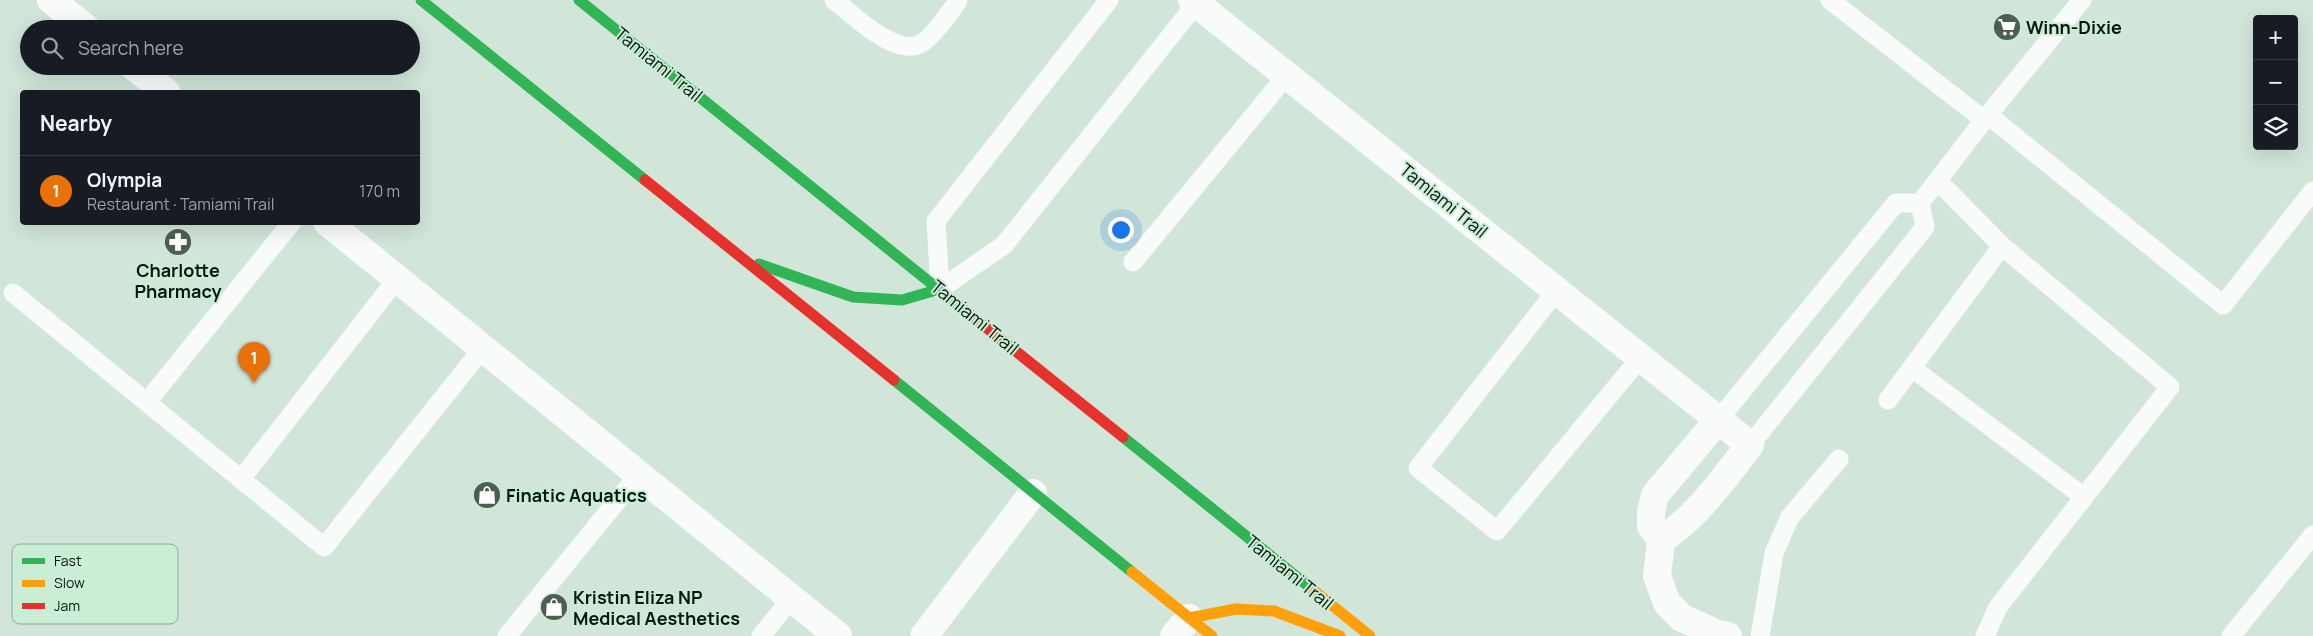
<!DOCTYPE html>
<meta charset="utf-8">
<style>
:root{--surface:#171b24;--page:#20242c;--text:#f1f3f6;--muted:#9ea1a6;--line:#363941;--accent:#7c3aed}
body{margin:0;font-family:Manrope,sans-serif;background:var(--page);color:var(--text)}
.controls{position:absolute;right:15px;top:15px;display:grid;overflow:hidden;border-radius:5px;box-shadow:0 5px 20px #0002}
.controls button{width:45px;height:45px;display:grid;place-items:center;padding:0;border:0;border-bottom:1px solid var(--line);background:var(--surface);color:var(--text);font:25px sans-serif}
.you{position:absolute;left:1120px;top:229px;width:18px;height:18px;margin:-12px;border:4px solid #fff;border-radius:50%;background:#1a73e8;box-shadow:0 0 0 8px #1a73e833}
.badge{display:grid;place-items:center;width:32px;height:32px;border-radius:50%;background:var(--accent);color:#fff;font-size:16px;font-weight:700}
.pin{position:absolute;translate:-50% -41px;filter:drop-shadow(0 1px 2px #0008)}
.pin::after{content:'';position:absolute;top:26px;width:18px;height:15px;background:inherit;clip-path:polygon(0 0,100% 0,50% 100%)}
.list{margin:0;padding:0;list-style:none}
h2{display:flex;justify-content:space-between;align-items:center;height:65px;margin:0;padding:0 20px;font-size:21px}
h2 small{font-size:16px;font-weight:400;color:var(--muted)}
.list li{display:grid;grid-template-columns:32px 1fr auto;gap:15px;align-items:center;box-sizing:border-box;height:70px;padding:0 20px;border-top:1px solid var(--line)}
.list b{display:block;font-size:19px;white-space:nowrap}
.list p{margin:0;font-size:16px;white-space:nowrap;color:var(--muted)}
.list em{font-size:16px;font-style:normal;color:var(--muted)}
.icon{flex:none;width:28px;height:28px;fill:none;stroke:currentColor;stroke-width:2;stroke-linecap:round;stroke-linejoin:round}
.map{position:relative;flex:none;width:2313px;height:636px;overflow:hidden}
.search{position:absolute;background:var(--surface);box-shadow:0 5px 20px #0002;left:20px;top:20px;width:400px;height:55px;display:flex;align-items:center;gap:12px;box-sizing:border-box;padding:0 18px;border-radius:28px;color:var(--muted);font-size:19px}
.panel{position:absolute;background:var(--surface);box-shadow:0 5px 20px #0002;left:20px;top:90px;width:400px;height:135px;border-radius:5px}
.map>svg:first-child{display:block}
</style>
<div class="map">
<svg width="2313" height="636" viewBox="0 0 2313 636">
<rect width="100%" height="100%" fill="#d2e5d9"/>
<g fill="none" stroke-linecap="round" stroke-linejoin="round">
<path stroke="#f8fbf9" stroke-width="19" d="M834,0C853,15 896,57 920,44C931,39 952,10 958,0
M1830,0L1984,120
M1988,115L2223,305L2313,191
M1920,203L1988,115L2082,0
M1133,262L1287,75
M940,289L1004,245L1199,0
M940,289L936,221L1109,0
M1557,290L1418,468L1497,531L1641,357
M13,293L324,547L483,348
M1912,368L2084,497
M1888,400L2002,246L1938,181
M147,402L292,222
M1719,419L1896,203H1920
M1750,445L1925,227L1920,203
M241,479L397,279
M507,636L639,474
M761,636L791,599
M1760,636L1774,553L1790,517L1839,459
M1985,636L1998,607L2170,387L2002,246
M2231,636L2313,535"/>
<path stroke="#f8fbf9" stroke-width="28" d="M51,0L87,29
M1192,0L1750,445C1723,479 1698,516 1661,540
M133,66L166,92
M327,222L838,636
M1719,419L1655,495L1651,512V526L1661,540L1657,576L1667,603L1682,618L1716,633L1728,636
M924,636L1033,493
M1174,636L1189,618"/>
<path stroke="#30b455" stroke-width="11" d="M421,0L645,180
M579,0L968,313
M759,264L853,297L902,300L940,289
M894,380L1132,572
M1123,437L1312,589"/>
<path stroke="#ff9f0a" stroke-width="11" d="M1132,572L1212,636
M1312,589L1370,636
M1189,618L1236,609L1274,611L1340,636"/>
<path stroke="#e5322d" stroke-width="11" d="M645,180L894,380
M968,313L1123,437"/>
</g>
<defs>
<symbol id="supermarket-disc" viewBox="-11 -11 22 22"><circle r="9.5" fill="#4f5e55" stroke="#caedd6"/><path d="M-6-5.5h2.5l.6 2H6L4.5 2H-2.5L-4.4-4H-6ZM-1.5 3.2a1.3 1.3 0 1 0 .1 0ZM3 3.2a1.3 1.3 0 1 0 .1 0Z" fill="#fff"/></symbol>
<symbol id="pharmacy-disc" viewBox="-11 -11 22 22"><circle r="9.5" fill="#4f5e55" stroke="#caedd6"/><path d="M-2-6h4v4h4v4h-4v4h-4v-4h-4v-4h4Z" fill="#fff"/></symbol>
<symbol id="shop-disc" viewBox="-11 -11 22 22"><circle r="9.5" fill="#4f5e55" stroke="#caedd6"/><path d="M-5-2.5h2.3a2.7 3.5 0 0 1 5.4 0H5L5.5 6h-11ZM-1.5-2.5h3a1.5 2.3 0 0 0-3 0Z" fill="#fff"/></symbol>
</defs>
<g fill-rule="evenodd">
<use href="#supermarket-disc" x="1991" y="11" width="32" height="32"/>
<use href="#pharmacy-disc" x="162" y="226" width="32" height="32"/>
<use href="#shop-disc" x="471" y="479" width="32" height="32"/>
<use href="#shop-disc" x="538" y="591" width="32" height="32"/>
</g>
<g text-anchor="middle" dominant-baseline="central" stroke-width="4" stroke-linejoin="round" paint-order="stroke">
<g font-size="18" font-weight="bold" fill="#09160e" stroke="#caedd6" text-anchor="start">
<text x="2026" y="27">Winn-Dixie</text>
<text x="178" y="270" text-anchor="middle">Charlotte<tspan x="178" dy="21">Pharmacy</tspan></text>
<text x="506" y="495">Finatic Aquatics</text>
<text x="573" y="597">Kristin Eliza NP<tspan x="573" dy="21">Medical Aesthetics</tspan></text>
</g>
<g font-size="18" fill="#09160e" stroke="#caedd6">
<text transform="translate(659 64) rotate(39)">Tamiami Trail</text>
<text transform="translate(1444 200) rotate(39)">Tamiami Trail</text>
<text transform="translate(975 317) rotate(39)">Tamiami Trail</text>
<text transform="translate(1290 572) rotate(39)">Tamiami Trail</text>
</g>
</g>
<rect x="12" y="544" width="166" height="80" rx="8" fill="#caedd6" stroke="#90ac9a" stroke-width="1"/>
<rect x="22" y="558" width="23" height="6" fill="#30b455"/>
<rect x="22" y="580" width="23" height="7" fill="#ff9f0a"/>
<rect x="22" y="603" width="23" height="6" fill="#e5322d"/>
<g font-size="14" fill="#09160e">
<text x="54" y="566">Fast</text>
<text x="54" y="588">Slow</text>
<text x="54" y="611">Jam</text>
</g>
</svg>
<div class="controls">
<button>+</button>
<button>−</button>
<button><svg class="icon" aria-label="layers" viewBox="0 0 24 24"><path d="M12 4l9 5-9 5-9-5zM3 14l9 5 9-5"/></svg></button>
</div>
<div class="you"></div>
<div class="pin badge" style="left:254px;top:383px;background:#e8710a">1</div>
<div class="search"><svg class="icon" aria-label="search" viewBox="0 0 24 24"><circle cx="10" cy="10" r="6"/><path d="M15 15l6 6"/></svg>Search here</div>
<section class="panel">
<h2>Nearby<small></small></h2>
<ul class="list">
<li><span class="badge" style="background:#e8710a">1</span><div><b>Olympia</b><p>Restaurant · Tamiami Trail</p></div><em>170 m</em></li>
</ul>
</section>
</div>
